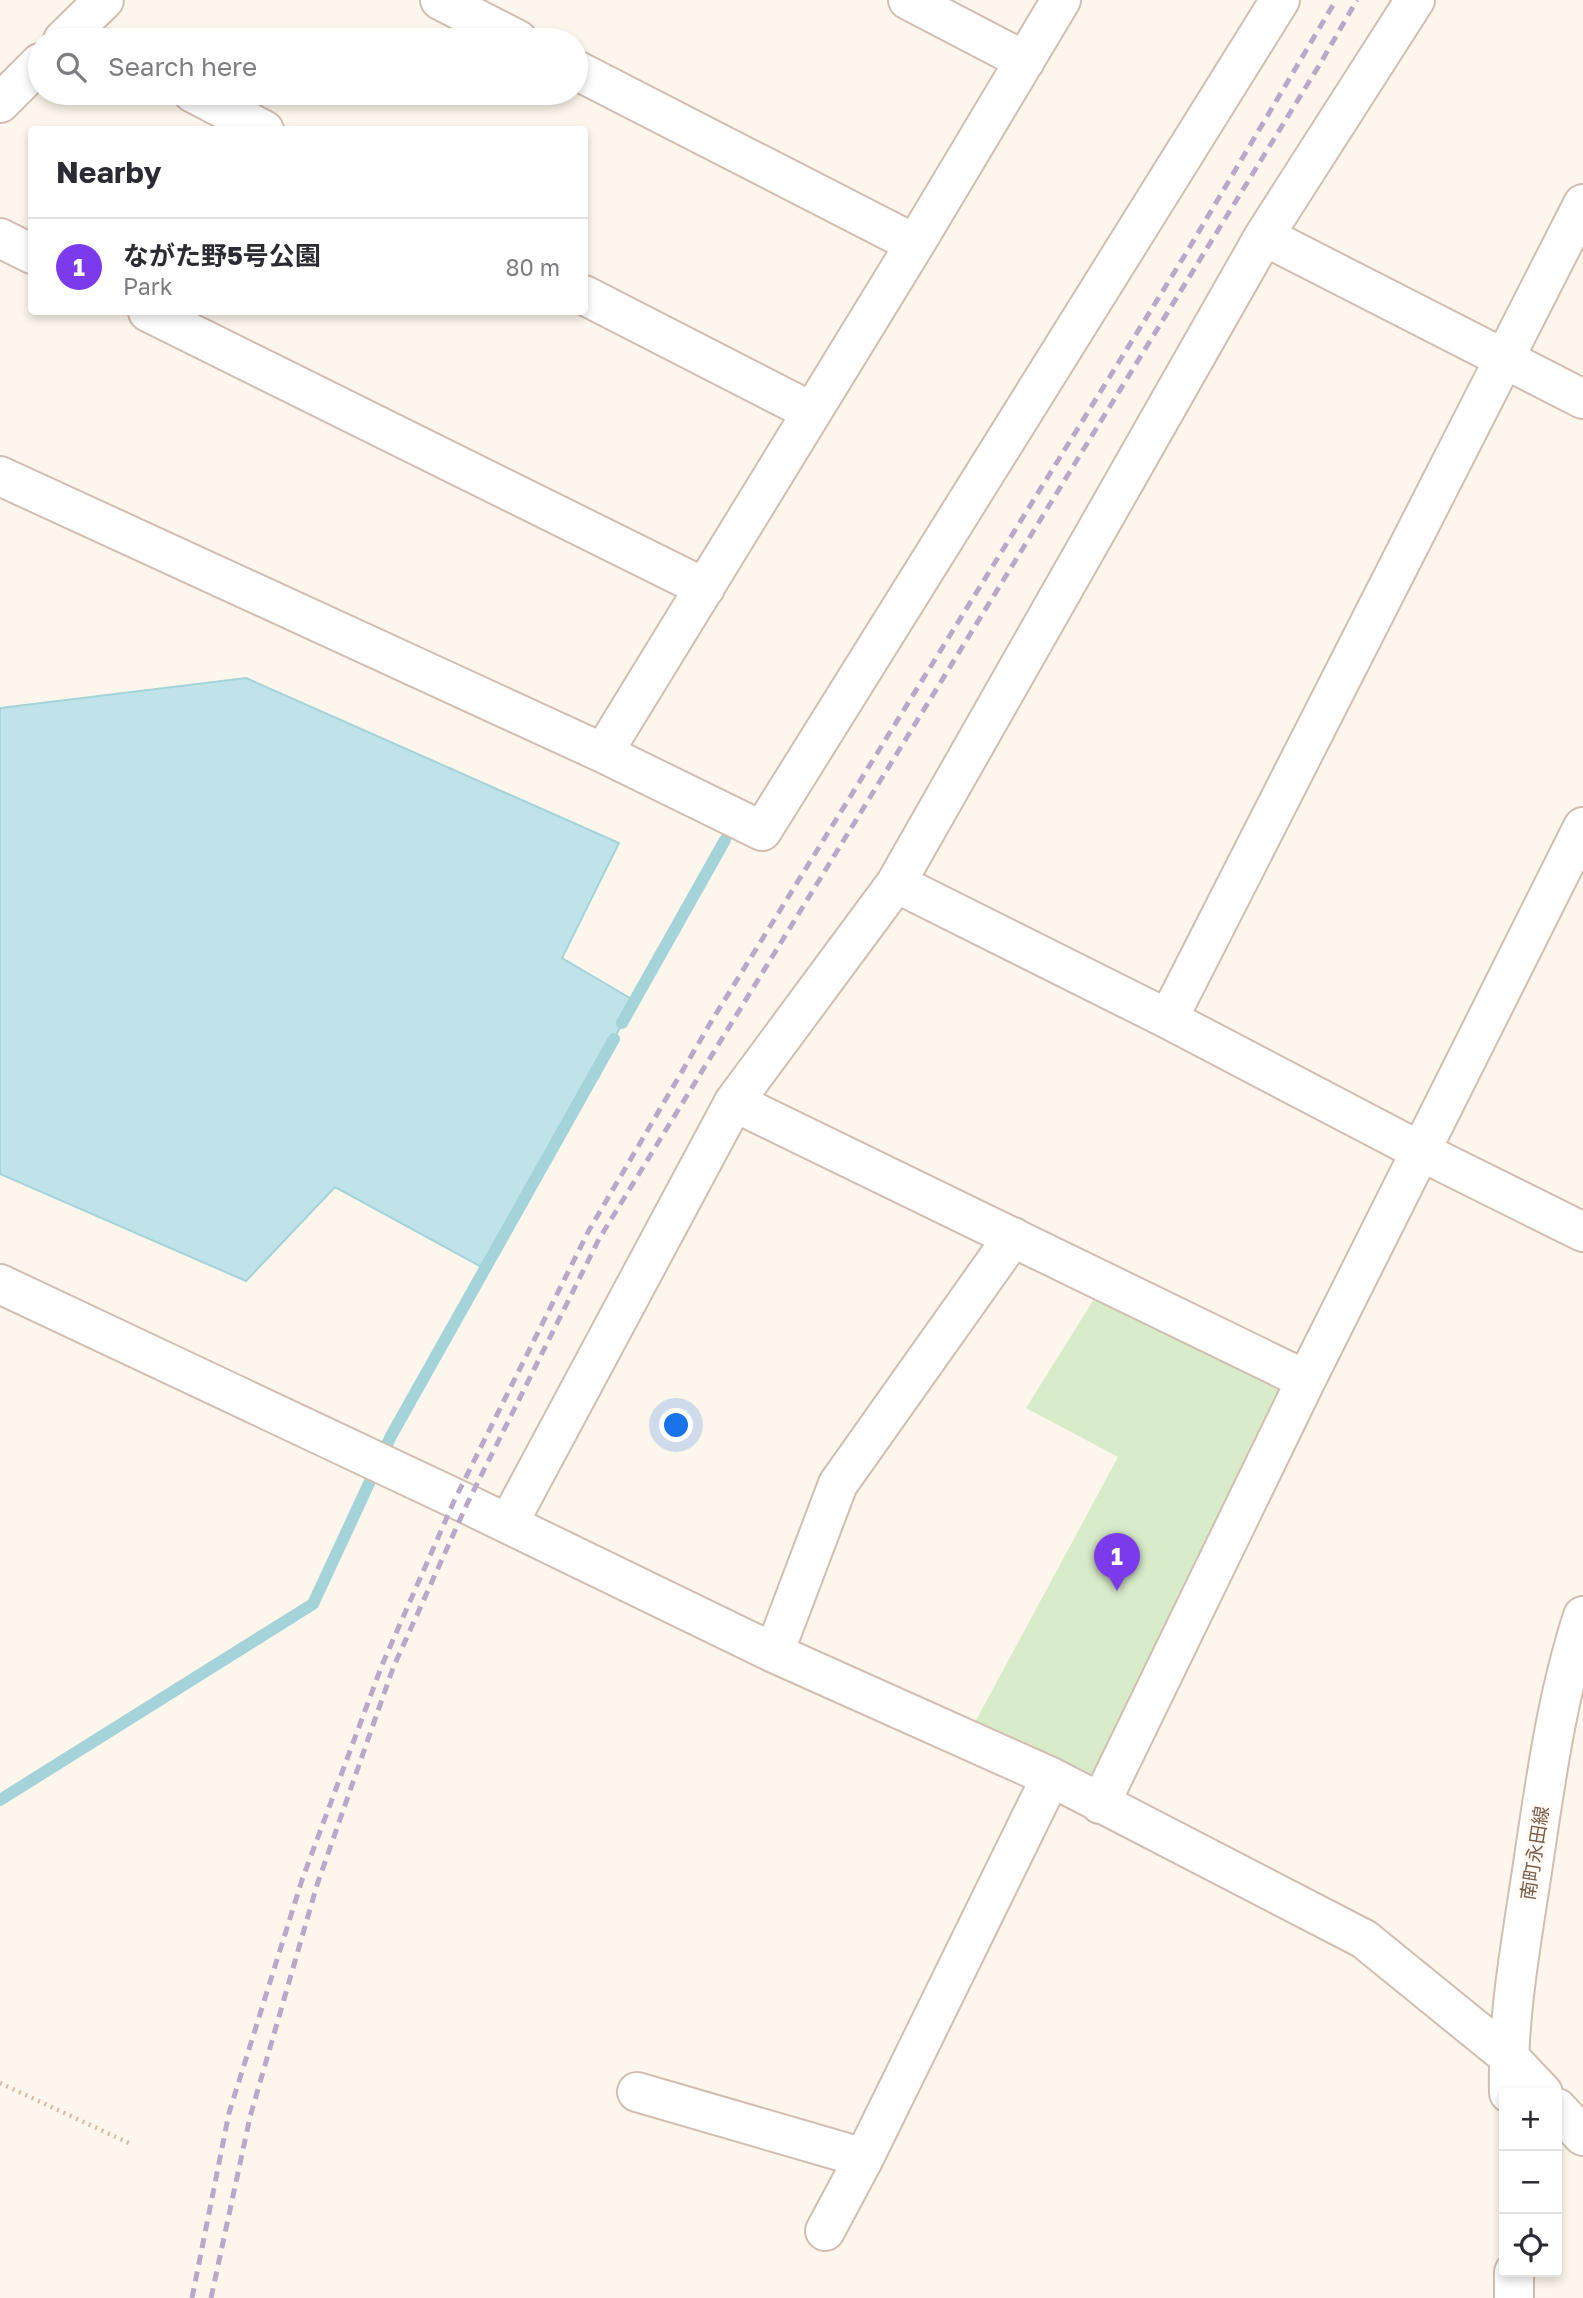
<!DOCTYPE html>
<meta charset="utf-8">
<style>
:root{--surface:#fff;--page:#f2f2f3;--text:#2b2b33;--muted:#7c7c81;--line:#e1e1e2;--accent:#7c3aed}
body{margin:0;font-family:"Golos Text","Noto Sans JP",sans-serif;background:var(--page);color:var(--text)}
.controls{position:absolute;right:21px;bottom:21px;display:grid;overflow:hidden;border-radius:7px;box-shadow:0 4px 10px #0003}
.controls button{width:63px;height:63px;display:grid;place-items:center;padding:0;border:0;border-bottom:2px solid var(--line);background:var(--surface);color:var(--text);font:35px sans-serif}
.you{position:absolute;left:677px;top:1426px;width:24px;height:24px;margin:-18px;border:5px solid #fff;border-radius:50%;background:#1a73e8;box-shadow:0 0 0 10px #1a73e833}
.badge{display:grid;place-items:center;width:46px;height:46px;border-radius:50%;background:var(--accent);color:#fff;font-size:23px;font-weight:700}
.pin{position:absolute;translate:-50% -58px;filter:drop-shadow(0 2px 4px #0008)}
.pin::after{content:'';position:absolute;top:37px;width:24px;height:21px;background:inherit;clip-path:polygon(0 0,100% 0,50% 100%)}
.list{margin:0;padding:0;list-style:none}
h2{display:flex;justify-content:space-between;align-items:center;height:91px;margin:0;padding:0 28px;font-size:30px}
h2 small{font-size:23px;font-weight:400;color:var(--muted)}
.list li{display:grid;grid-template-columns:46px 1fr auto;gap:21px;align-items:center;box-sizing:border-box;height:98px;padding:0 28px;border-top:2px solid var(--line)}
.list b{display:block;font-size:26px;white-space:nowrap}
.list p{margin:0;font-size:23px;white-space:nowrap;color:var(--muted)}
.list em{font-size:23px;font-style:normal;color:var(--muted)}
.icon{flex:none;width:38px;height:38px;fill:none;stroke:currentColor;stroke-width:2;stroke-linecap:round;stroke-linejoin:round}
.map{position:relative;flex:none;width:1583px;height:2298px;overflow:hidden}
.search{position:absolute;background:var(--surface);box-shadow:0 4px 10px #0003;left:28px;top:28px;width:560px;height:77px;display:flex;align-items:center;gap:18px;box-sizing:border-box;padding:0 24px;border-radius:38px;color:var(--muted);font-size:26px}
.panel{position:absolute;background:var(--surface);box-shadow:0 4px 10px #0003;left:28px;top:126px;width:560px;height:189px;border-radius:7px}
.map>svg:first-child{display:block}
</style>
<div class="map">
<svg width="1583" height="2298" viewBox="0 0 1583 2298">
<rect width="100%" height="100%" fill="#fdf6ec"/>
<path fill="#d8ecc9" d="M1096,1296L1285,1387L1095,1787L973,1726L1118,1457L1026,1408Z"/>
<path fill="#bfe3e8" stroke="#a5d3da" stroke-width="2" d="M246,678L619,843L562,958L635,1001L485,1269L335,1187L246,1281L0,1174V708Z"/>
<g fill="none" stroke-linecap="round" stroke-linejoin="round">
<path stroke="#a5d3da" stroke-width="12" d="M622,1023L725,840
M0,1800L313,1604L391,1436L614,1039"/>
<defs>
<path id="minor" d="M440,0L518,40
M908,0L1025,61
M63,40L104,0
M576,70L915,244
M193,93L264,130
M0,103L40,63
M1264,236L1583,399
M0,238L32,254
M584,295L812,412
M148,312L705,588
M0,476L603,753L762,831L1280,0
M603,753L915,244L1061,0
M896,883L1168,1019L1420,1151L1583,1232
M1168,1019L1583,204
M734,1102L1306,1380
M0,1284L467,1504L774,1653L1051,1777L1364,1939L1508,2056L1543,2093
M508,1524L734,1102L896,883L1264,236L1415,0
M774,1653L838,1484L1013,1237
M1100,1804L1306,1380L1583,827
M637,2092L864,2158
M1557,2108L1583,2136
M825,2231L864,2158L1051,1777"/>
<path id="tertiary" d="M1509,2093C1507,2019 1521,1944 1532,1871C1545,1785 1556,1699 1583,1616
M1514,2272V2298"/>
</defs>
<use href="#minor" stroke="#d1beb0" stroke-width="42"/>
<use href="#tertiary" stroke="#d1beb0" stroke-width="42"/>
<path stroke="#d9b8a5" stroke-width="4.5" stroke-dasharray="2 5" stroke-linecap="butt" d="M0,2083L133,2145"/>
<use href="#minor" stroke="#fff" stroke-width="38"/>
<use href="#tertiary" stroke="#fff" stroke-width="38"/>
<path stroke="#b9a8c9" stroke-width="5" stroke-dasharray="10 7" stroke-linecap="butt" d="M192,2298L229,2113L302,1880L382,1665L455,1499L588,1232L711,1022L1185,255L1336,0
M211,2298L250,2117L317,1885L393,1668L467,1504L599,1239L1320,64L1357,0"/>
</g>
<g text-anchor="middle" dominant-baseline="central" stroke-width="7" stroke-linejoin="round" paint-order="stroke">
<g font-size="19" fill="#7a5c4d" stroke="#fffaf3">
<text transform="translate(1534 1853) rotate(-81)">南町永田線</text>
</g>
</g>
</svg>
<div class="controls">
<button>+</button>
<button>−</button>
<button><svg class="icon" aria-label="locate" viewBox="0 0 24 24"><circle cx="12" cy="12" r="6"/><path d="M12 2v4M12 18v4M2 12h4M18 12h4"/></svg></button>
</div>
<div class="you"></div>
<div class="pin badge" style="left:1117px;top:1591px">1</div>
<div class="search"><svg class="icon" aria-label="search" viewBox="0 0 24 24"><circle cx="10" cy="10" r="6"/><path d="M15 15l6 6"/></svg>Search here</div>
<section class="panel">
<h2>Nearby<small></small></h2>
<ul class="list">
<li><span class="badge">1</span><div><b>ながた野5号公園</b><p>Park</p></div><em>80 m</em></li>
</ul>
</section>
</div>
